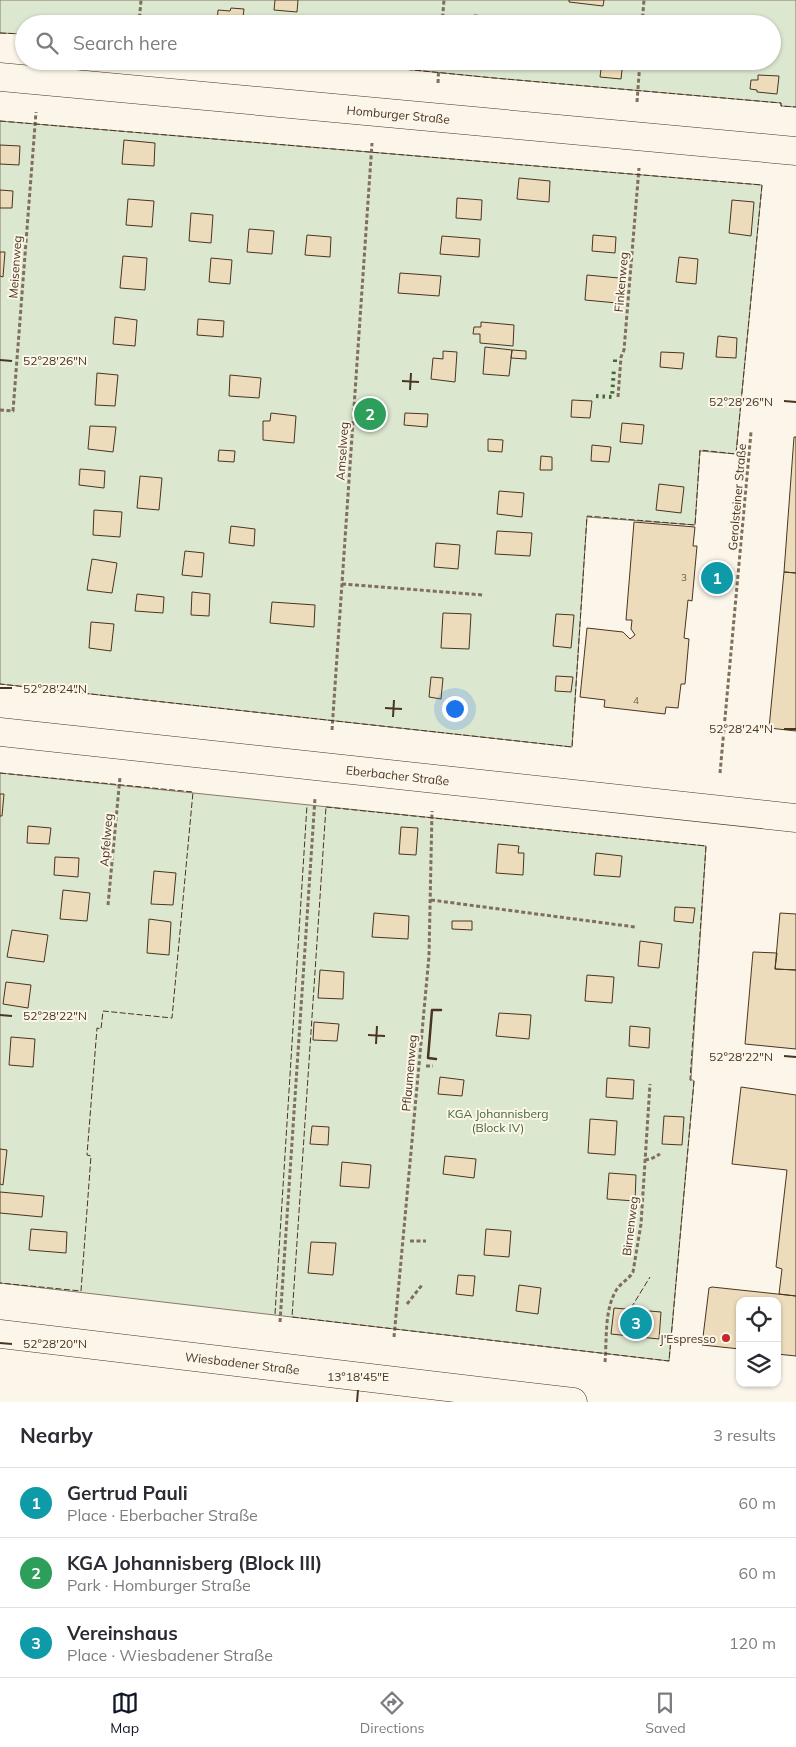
<!DOCTYPE html>
<meta charset="utf-8">
<style>
:root{--surface:#fff;--page:#f2f2f3;--text:#2b2b33;--muted:#7c7c81;--line:#e1e1e2;--accent:#111827}
body{margin:0;font-family:Mulish,sans-serif;background:var(--page);color:var(--text)}
.controls{position:absolute;right:15px;bottom:15px;display:grid;overflow:hidden;border-radius:10px;box-shadow:0 1px 4px #0004}
.controls button{width:45px;height:45px;display:grid;place-items:center;padding:0;border:0;border-bottom:1px solid var(--line);background:var(--surface);color:var(--text);font:25px sans-serif}
.you{position:absolute;left:454px;top:708px;width:18px;height:18px;margin:-12px;border:4px solid #fff;border-radius:50%;background:#1a73e8;box-shadow:0 0 0 8px #1a73e833}
.badge{display:grid;place-items:center;width:32px;height:32px;border-radius:50%;background:var(--accent);color:#fff;font-size:16px;font-weight:700}
.pin{position:absolute;translate:-50% -50%;border:2px solid #fff;box-shadow:0 1px 5px #0006}
.list{margin:0;padding:0;list-style:none}
h2{display:flex;justify-content:space-between;align-items:center;height:65px;margin:0;padding:0 20px;font-size:21px}
h2 small{font-size:16px;font-weight:400;color:var(--muted)}
.list li{display:grid;grid-template-columns:32px 1fr auto;gap:15px;align-items:center;box-sizing:border-box;height:70px;padding:0 20px;border-top:1px solid var(--line)}
.list b{display:block;font-size:19px;white-space:nowrap}
.list p{margin:0;font-size:16px;white-space:nowrap;color:var(--muted)}
.list em{font-size:16px;font-style:normal;color:var(--muted)}
.icon{flex:none;width:28px;height:28px;fill:none;stroke:currentColor;stroke-width:2;stroke-linecap:round;stroke-linejoin:round}
.map{position:relative;flex:none;width:796px;height:1402px;overflow:hidden}
.search{position:absolute;background:var(--surface);box-shadow:0 1px 4px #0004;left:15px;right:15px;top:15px;height:55px;display:flex;align-items:center;gap:12px;box-sizing:border-box;padding:0 18px;border-radius:28px;color:var(--muted);font-size:19px}
.sheet{height:275px;background:var(--surface)}
nav{display:flex;justify-content:space-around;align-items:center;box-sizing:border-box;height:70px;border-top:1px solid var(--line);background:var(--surface);font-size:14px;color:var(--muted)}
nav a{display:grid;justify-items:center;gap:2px}
nav .on{color:var(--accent)}
.map>svg:first-child{display:block}
</style>
<div class="map">
<svg width="796" height="1402" viewBox="0 0 796 1402">
<rect width="100%" height="100%" fill="#fbf6e9"/>
<path fill="#dce7d0" stroke="#887966" d="M0,0H796V107L781,106V103L494,78L322,61H772V24H24V34L0,33Z
M0,121L762,185L736,454L700,451L695,525L587,517L572,747L0,684Z
M0,773L706,846L691,1079L694,1081L669,1361L0,1283Z"/>
<path fill="#ecdcbc" stroke="#4a3520" d="M275,0H298L297,12L274,10Z
M569,0H604L603,6L569,2Z
M231,8L244,9L242,24H217L218,10L230,11Z
M474,15L502,18V24H473Z
M602,61H623L621,79L600,77Z
M758,75L779,76L777,94L757,92V90L750,89L751,80H758Z
M124,140L155,143L154,166L122,164Z
M0,145L20,146L19,165L0,164Z
M519,178L550,181L549,202L517,199Z
M0,190L13,191L12,208H0Z
M457,198L482,200L481,220L456,218Z
M128,199L154,201L152,227L126,225Z
M732,200L754,202L751,236L729,233Z
M191,213L213,215L211,243L189,241Z
M249,229L274,231L272,254L247,252Z
M307,235L331,237L330,257L305,255Z
M593,235L616,237L615,253L592,251Z
M442,236L480,239L479,257L440,254Z
M0,252H5L3,277L0,276Z
M123,256L147,258L145,290L120,288Z
M679,257L698,259L696,284L676,282Z
M211,258L232,260L230,284L209,282Z
M400,273L441,276L439,296L398,293Z
M587,275L619,278L617,303L585,300Z
M115,317L137,320L135,346L113,344Z
M198,319L224,321L223,337L197,335Z
M481,322L514,325L513,346L480,343V334H473L474,327H481Z
M718,336L737,338L736,358L716,357Z
M485,347L512,350L509,376L483,374Z
M512,350L526,351V359L511,358Z
M443,351L457,352L455,382L431,379L433,358L443,359Z
M661,352L684,353L682,369L660,367Z
M97,373L118,375L115,406L95,405Z
M230,375L261,378L259,398L229,396Z
M572,400L592,401L590,418L571,417Z
M271,413L296,416L294,443L263,440V421H270Z
M405,413L428,414L427,427L404,425Z
M622,423L644,425L642,444L620,442Z
M90,426L116,427L113,452L88,449Z
M794,437H796V573L784,572Z
M488,439L503,440L502,452L488,451Z
M592,445L611,447L609,462L591,461Z
M219,450L235,451L234,462L218,461Z
M541,456L552,457V470H540Z
M80,469L105,471L104,488L79,485Z
M140,476L162,478L159,510L137,508Z
M659,484L684,487L681,513L656,510Z
M499,491L524,493L522,517L497,514Z
M94,510L122,512L120,537L93,535Z
M634,522L695,527L693,546H697L692,601L688,600L684,638L689,639L685,684H681L678,708L666,707L665,714L604,707L605,700L580,697L587,628L623,632L630,639L635,635L631,629L632,620H626Z
M231,526L255,529L254,546L229,543Z
M497,531L532,533L530,556L495,554Z
M436,543L460,545L458,569L434,567Z
M185,551L204,553L202,577L182,575Z
M92,559L117,563L112,593L87,590Z
M784,572L796,573V731L769,728Z
M192,592L210,594L209,616L191,615Z
M137,594L164,597L163,613L135,611Z
M272,602L315,605L314,627L270,623Z
M443,613L471,614L469,649L441,648Z
M556,614L574,615L571,648L553,646Z
M91,622L114,624L111,651L89,648Z
M556,676L573,677L571,692L555,691Z
M431,677L443,678L441,699L429,697Z
M0,794H4L2,816H0Z
M28,826L51,828L49,844L27,843Z
M401,827L418,828L416,855L399,854Z
M498,844L519,846L518,853H524L523,875L496,873Z
M596,853L622,856L620,877L594,875Z
M55,857L79,858L78,877L54,875Z
M154,871L176,873L173,905L151,904Z
M63,890L90,893L87,921L60,919Z
M675,907L695,908L693,923L674,921Z
M374,913L409,916L408,939L372,937Z
M780,913L796,914V970L775,969Z
M149,919L171,922L169,955L147,953Z
M452,921H472V930L452,929Z
M12,930L48,935L44,962L7,957Z
M640,941L662,944L659,968L638,966Z
M753,952L777,953L775,969L796,970V1049L745,1044Z
M320,970L344,972L343,999L318,998Z
M587,975L614,977L612,1003L585,1001Z
M6,982L31,985L28,1008L3,1004Z
M499,1013L531,1015L529,1039L496,1036Z
M314,1022L339,1024L337,1041L313,1040Z
M630,1026L650,1028L649,1048L629,1046Z
M11,1037L35,1039L33,1067L9,1065Z
M440,1077L464,1080L462,1096L438,1094Z
M607,1078L634,1080L633,1099L606,1097Z
M741,1087L796,1095V1296L779,1294L782,1269L776,1267L787,1170L732,1164Z
M664,1116L684,1117L682,1145L662,1144Z
M590,1119L617,1121L615,1155L588,1153Z
M312,1126L329,1127L328,1145L310,1144Z
M0,1149L7,1150L3,1185L0,1184Z
M445,1156L476,1159L474,1178L443,1174Z
M342,1162L371,1165L369,1188L340,1186Z
M609,1173L636,1175L635,1201L607,1199Z
M0,1192L44,1196L42,1217L0,1213Z
M31,1229L67,1232L66,1253L29,1250Z
M486,1229L511,1231L509,1257L484,1255Z
M311,1242L336,1243L333,1275L308,1273Z
M458,1275L475,1276L473,1296L456,1294Z
M519,1285L541,1288L538,1314L516,1311Z
M712,1287L796,1296V1356L777,1354V1301H740V1349L702,1345L709,1288Z
M614,1308L661,1312L659,1339L611,1334Z"/>
<g fill="none" stroke-linecap="round" stroke-linejoin="round">
<defs>
<g id="minor">
<path id="s1" d="M0,77L796,151"/>
<path id="s2" d="M0,732L796,818"/>
<path id="s3" d="M0,1334L573,1402"/>
</g>
</defs>
<use href="#minor" stroke="#4a3520" stroke-width="29"/>
<path stroke="#7f6f5c" stroke-width="3" stroke-dasharray="4 2.5" stroke-linecap="butt" d="M139,24L141,0
M442,24L444,0
M642,24L644,0
M438,83L439,61
M637,102L640,61
M618,397L621,357L624,350L639,168
M0,410L13,411L36,112
M342,584L483,595
M332,730L372,143
M720,773L751,432
M431,900L635,927
M108,905L120,777
M426,1066H433
M645,1160L651,1159L660,1154
M410,1241H426
M407,1304L422,1285
M280,1322L315,798
M394,1337L429,956L432,811
M605,1362C607,1339 604,1309 617,1289C622,1282 629,1279 633,1272L641,1224L650,1084"/>
<use href="#minor" stroke="#fbf6e9" stroke-width="28"/>
<path stroke="#436837" stroke-width="4" stroke-dasharray="2.5 4" stroke-linecap="butt" d="M615,362V357
M596,396L612,397L614,368"/>
<path stroke="#4a3520" stroke-width="1" stroke-dasharray="6 2.5" stroke-linecap="butt" d="M0,33L24,34
M322,61L494,78L781,103V106L796,107
M0,121L762,185L736,454L700,450L695,525L587,516L572,747L0,684
M0,773L193,792L172,1018L103,1011L101,1029L97,1028L87,1155L91,1156L81,1291L0,1283
M326,807L706,846L690,1080L694,1081L669,1361L292,1317Z
M631,1308L650,1277
M275,1314L307,805"/>
<path stroke="#4a3520" stroke-width="2.5" d="M436,1059L428,1058L432,1010H441"/>
</g>
<path fill="none" stroke="#4a3520" stroke-width="2" d="M0,360L12,361M402,381L419,382M410,390L411,373M784,401L796,402M0,688H12M385,708L402,709M393,717L394,700M784,729H796M0,1015L12,1016M368,1035L385,1036M376,1044L377,1026M784,1056L796,1057M0,1343L12,1344M357,1402L358,1390"/>
<circle fill="#c62828" stroke="#fbf6e9" stroke-width="2" cx="726" cy="1338" r="5"/>
<g text-anchor="middle" dominant-baseline="central" stroke-width="4" stroke-linejoin="round" paint-order="stroke">
<g font-size="10" fill="#725f47">
<text x="684" y="577">3</text>
<text x="636" y="700">4</text>
</g>
<g font-size="12" fill="#4a3520" stroke="#fbf6e9">
<text stroke="none"><textPath href="#s1" startOffset="400">Homburger Straße</textPath></text>
<text transform="translate(15 267) rotate(-86)">Meisenweg</text>
<text transform="translate(621 282) rotate(-85)">Finkenweg</text>
<text transform="translate(342 451) rotate(-86)">Amselweg</text>
<text transform="translate(737 497) rotate(-85)">Gerolsteiner Straße</text>
<text stroke="none"><textPath href="#s2" startOffset="400">Eberbacher Straße</textPath></text>
<text transform="translate(106 840) rotate(-85)">Apfelweg</text>
<text transform="translate(409 1073) rotate(-85)">Pflaumenweg</text>
<text transform="translate(630 1226) rotate(-83)">Birnenweg</text>
<text stroke="none"><textPath href="#s3" startOffset="244">Wiesbadener Straße</textPath></text>
</g>
<g font-size="12" fill="#436837" stroke="#fbf6e9">
<text x="498" y="1113">KGA Johannisberg<tspan x="498" dy="14">(Block IV)</tspan></text>
</g>
<g font-size="12" fill="#4a3520" stroke="#fbf6e9" text-anchor="end">
<text x="716" y="1338">J'Espresso</text>
</g>
</g>
<g font-size="12" text-anchor="middle" fill="#4a3520" stroke="#fbf6e9" stroke-width="4" stroke-linejoin="round" paint-order="stroke">
<text x="55" y="365">52°28'26"N</text>
<text x="741" y="406">52°28'26"N</text>
<text x="55" y="693">52°28'24"N</text>
<text x="741" y="733">52°28'24"N</text>
<text x="55" y="1020">52°28'22"N</text>
<text x="741" y="1061">52°28'22"N</text>
<text x="55" y="1348">52°28'20"N</text>
<text x="358" y="1381">13°18'45"E</text>
</g>
</svg>
<div class="controls">
<button><svg class="icon" aria-label="locate" viewBox="0 0 24 24"><circle cx="12" cy="12" r="6"/><path d="M12 2v4M12 18v4M2 12h4M18 12h4"/></svg></button>
<button><svg class="icon" aria-label="layers" viewBox="0 0 24 24"><path d="M12 4l9 5-9 5-9-5zM3 14l9 5 9-5"/></svg></button>
</div>
<div class="you"></div>
<div class="pin badge" style="left:717px;top:578px;background:#0f9aa8">1</div>
<div class="pin badge" style="left:370px;top:414px;background:#2e9e5b">2</div>
<div class="pin badge" style="left:636px;top:1323px;background:#0f9aa8">3</div>
<div class="search"><svg class="icon" aria-label="search" viewBox="0 0 24 24"><circle cx="10" cy="10" r="6"/><path d="M15 15l6 6"/></svg>Search here</div>
</div>
<section class="sheet">
<h2>Nearby<small>3 results</small></h2>
<ul class="list">
<li><span class="badge" style="background:#0f9aa8">1</span><div><b>Gertrud Pauli</b><p>Place · Eberbacher Straße</p></div><em>60 m</em></li>
<li><span class="badge" style="background:#2e9e5b">2</span><div><b>KGA Johannisberg (Block III)</b><p>Park · Homburger Straße</p></div><em>60 m</em></li>
<li><span class="badge" style="background:#0f9aa8">3</span><div><b>Vereinshaus</b><p>Place · Wiesbadener Straße</p></div><em>120 m</em></li>
</ul>
</section>
<nav>
<a class="on"><svg class="icon" aria-label="map" viewBox="0 0 24 24"><path d="M3 6l6-2 6 2 6-2v14l-6 2-6-2-6 2zM9 4v14M15 6v14"/></svg>Map</a>
<a><svg class="icon" aria-label="directions" viewBox="0 0 24 24"><path d="M12 3l9 9-9 9-9-9zM9 14v-3h6M13 9l2 2-2 2"/></svg>Directions</a>
<a><svg class="icon" aria-label="saved" viewBox="0 0 24 24"><path d="M7 4h10v16l-5-4-5 4z"/></svg>Saved</a>
</nav>
